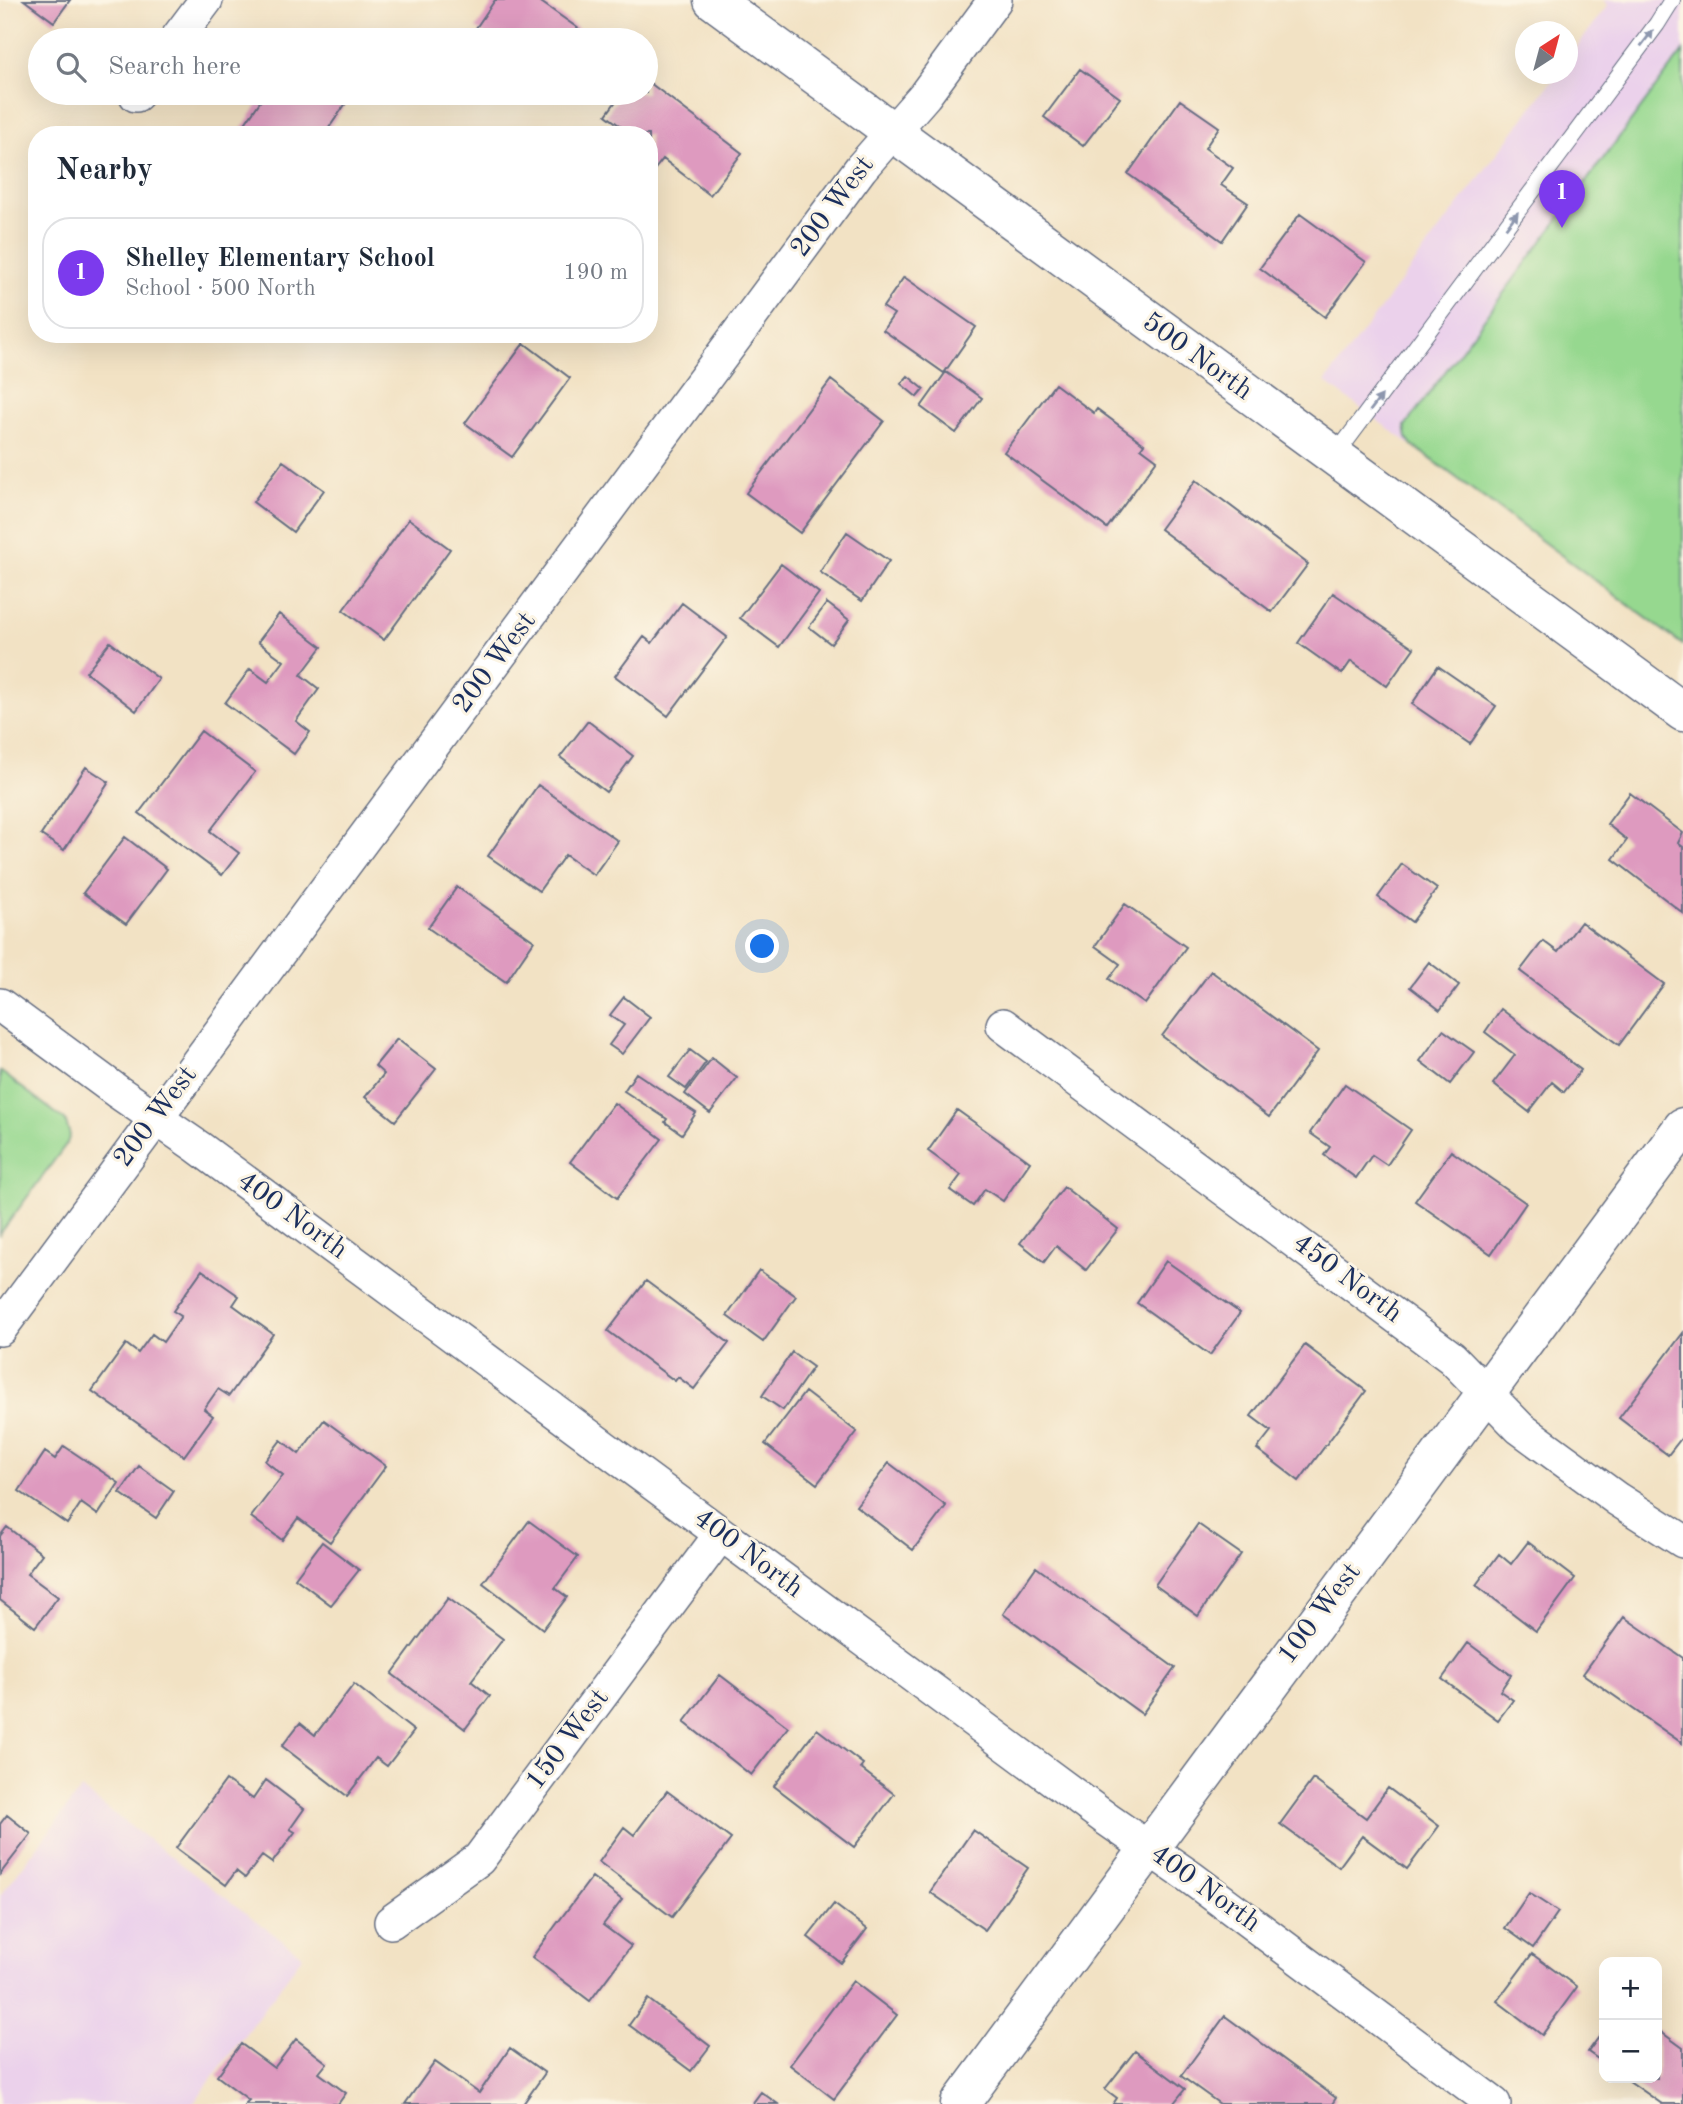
<!DOCTYPE html>
<meta charset="utf-8">
<style>
:root{--surface:#fff;--page:#f6f6f7;--text:#1f2937;--muted:#747a83;--line:#e0e1e3;--accent:#7c3aed}
body{margin:0;font-family:"Old Standard TT",serif;background:var(--page);color:var(--text)}
.controls{position:absolute;right:21px;bottom:21px;display:grid;overflow:hidden;border-radius:14px;box-shadow:0 7px 28px #0002}
.controls button{width:63px;height:63px;display:grid;place-items:center;padding:0;border:0;border-bottom:2px solid var(--line);background:var(--surface);color:var(--text);font:35px sans-serif}
.compass{position:absolute;left:1515px;top:21px;width:63px;height:63px;border-radius:50%;background:var(--surface);box-shadow:0 7px 28px #0002;rotate:36deg}
.you{position:absolute;left:763px;top:947px;width:24px;height:24px;margin:-18px;border:5px solid #fff;border-radius:50%;background:#1a73e8;box-shadow:0 0 0 10px #1a73e833}
.badge{display:grid;place-items:center;width:46px;height:46px;border-radius:50%;background:var(--accent);color:#fff;font-size:23px;font-weight:700}
.pin{position:absolute;translate:-50% -58px;filter:drop-shadow(0 2px 4px #0008)}
.pin::after{content:'';position:absolute;top:37px;width:24px;height:21px;background:inherit;clip-path:polygon(0 0,100% 0,50% 100%)}
.list{margin:0;padding:0;list-style:none}
h2{display:flex;justify-content:space-between;align-items:center;height:91px;margin:0;padding:0 28px;font-size:30px}
h2 small{font-size:23px;font-weight:400;color:var(--muted)}
.list li{display:grid;grid-template-columns:46px 1fr auto;gap:21px;align-items:center;box-sizing:border-box;height:112px;margin:0 14px 14px;padding:0 14px;border:2px solid var(--line);border-radius:28px}
.list b{display:block;font-size:26px;white-space:nowrap}
.list p{margin:0;font-size:23px;white-space:nowrap;color:var(--muted)}
.list em{font-size:23px;font-style:normal;color:var(--muted)}
.icon{flex:none;width:38px;height:38px;fill:none;stroke:currentColor;stroke-width:2;stroke-linecap:round;stroke-linejoin:round}
.map{position:relative;flex:none;width:1683px;height:2104px;overflow:hidden}
.search{position:absolute;background:var(--surface);box-shadow:0 7px 28px #0002;left:28px;top:28px;width:630px;height:77px;display:flex;align-items:center;gap:18px;box-sizing:border-box;padding:0 24px;border-radius:38px;color:var(--muted);font-size:26px}
.panel{position:absolute;background:var(--surface);box-shadow:0 7px 28px #0002;left:28px;top:126px;width:630px;height:217px;border-radius:28px}
.map>svg:first-child{display:block}
</style>
<div class="map">
<svg width="1683" height="2104" viewBox="0 0 1683 2104">
<rect width="100%" height="100%" fill="#fcf5e5"/>
<filter id="ink" filterUnits="userSpaceOnUse"><feTurbulence type="fractalNoise" baseFrequency=".0143" numOctaves="2"/><feDisplacementMap in="SourceGraphic" scale="14" xChannelSelector="R" yChannelSelector="G"/><feConvolveMatrix kernelMatrix="1 2 1 2 8 2 1 2 1" color-interpolation-filters="sRGB"/></filter>
<filter id="wash" filterUnits="userSpaceOnUse"><feTurbulence type="fractalNoise" baseFrequency=".00686" numOctaves="4" result="noise"/><feDisplacementMap in="SourceGraphic" scale="28" xChannelSelector="R" yChannelSelector="G"/><feGaussianBlur stdDeviation="1.57" result="paint"/><feColorMatrix in="noise" values="0 0 0 0 0 0 0 0 0 0 0 0 0 0 0 0 0 1.4 0 .05"/><feComposite in="paint" operator="in"/></filter>
<g filter="url(#wash)">
<rect width="100%" height="100%" fill="#f2e2c4"/>
<path fill="#ebd1eb" d="M1603,0H1683V645L1325,382L1557,74H1568V59L1608,5Z
M81,1789L303,1956L193,2104H0V1896Z"/>
<path fill="#96d88f" stroke="#588476" stroke-width="2" d="M1683,51V645L1412,445L1407,438L1405,426Z
M0,1071L65,1120L70,1135L67,1143L0,1234Z"/>
<g id="blocks">
<path fill="#de9abf" d="M24,0H70L54,22Z
M495,0H538L579,29L577,32L588,40H493L476,28Z
M1080,69L1120,98L1083,146L1044,117Z
M646,80L742,153L710,195L663,159L655,169L649,165V135H632L606,115L622,93H646Z
M266,93H353L324,135H237Z
M1180,100L1219,127L1205,148L1233,168L1221,185L1248,203L1222,241L1128,174Z
M1300,214L1366,262L1325,317L1260,268Z
M904,277L976,327L944,373L883,330L894,314L883,307Z
M524,343L570,378L512,457L465,423Z
M946,372L982,398L956,433L921,407Z
M908,376L924,389L917,397L901,384Z
M831,380L884,421L800,533L746,493Z
M1055,384L1094,413L1097,409L1144,444L1141,448L1157,460L1107,528L1004,452Z
M283,461L324,490L293,532L253,502Z
M1196,480L1308,564L1272,612L1160,529Z
M409,519L450,549L384,640L343,610Z
M847,532L889,561L862,601L820,572Z
M781,564L819,593L779,647L740,618Z
M1333,593L1414,648L1387,686L1351,661L1342,674L1298,643Z
M682,603L727,637L668,716L615,676L644,637L652,643Z
M827,603L849,620L831,644L809,627Z
M279,614L322,647L301,675L319,689L296,721L310,732L294,754L225,703L250,669L268,682L284,661L258,642Z
M110,642L159,679L136,711L86,672Z
M1438,666L1496,706L1470,744L1412,704Z
M588,721L633,756L606,792L560,757Z
M201,731L255,772L210,831L239,853L222,875L139,813Z
M86,767L109,782L64,850L41,835Z
M538,785L618,841L594,875L565,855L539,891L488,856Z
M1630,793L1683,833L1678,843L1683,847V913L1613,859L1627,840L1607,824Z
M125,837L167,869L126,924L83,893Z
M1402,864L1437,889L1412,922L1378,897Z
M457,887L534,941L506,982L428,928Z
M1125,904L1186,947L1145,1004L1109,979L1120,964L1095,946Z
M1581,922L1664,984L1619,1045L1520,971L1543,941L1558,952Z
M1429,962L1459,985L1440,1010L1410,987Z
M1211,971L1318,1051L1269,1117L1162,1036Z
M624,997L650,1017L622,1054L609,1045L624,1025L610,1015Z
M1501,1009L1581,1070L1564,1092L1552,1082L1529,1112L1493,1084L1515,1055L1485,1032Z
M1443,1030L1474,1052L1450,1084L1420,1061Z
M397,1039L436,1069L395,1121L365,1097L384,1074L375,1066Z
M690,1050L706,1062L686,1089L669,1077Z
M712,1058L737,1078L710,1113L685,1094Z
M636,1073L696,1113L682,1134L665,1122L667,1119L624,1091Z
M1345,1084L1411,1130L1387,1165L1372,1155L1356,1178L1324,1155L1330,1147L1310,1133Z
M614,1103L662,1139L617,1198L570,1162Z
M957,1110L1030,1162L1003,1201L985,1189L973,1206L950,1190L961,1175L928,1151Z
M1451,1151L1526,1203L1491,1254L1415,1201Z
M1064,1187L1118,1229L1086,1270L1056,1246L1044,1262L1020,1243Z
M1166,1261L1240,1313L1210,1355L1137,1303Z
M202,1270L239,1296L233,1305L273,1334L229,1396L218,1389L204,1409L213,1416L184,1456L92,1391L126,1344L138,1353L152,1334L163,1342L181,1316L173,1311Z
M759,1270L796,1296L763,1342L727,1316Z
M646,1281L729,1343L694,1389L678,1377L675,1381L608,1331Z
M1683,1333V1436L1668,1455L1619,1418Z
M1305,1345L1366,1391L1299,1481L1257,1449L1271,1431L1251,1416Z
M792,1352L813,1367L783,1410L762,1396Z
M805,1392L857,1432L817,1484L765,1444Z
M324,1420L386,1466L330,1542L298,1518L282,1540L251,1517L283,1475L265,1461L281,1440L299,1454Z
M64,1446L119,1483L98,1515L81,1503L67,1524L19,1491L45,1452L55,1459Z
M889,1463L946,1506L913,1550L856,1506Z
M139,1466L174,1491L156,1518L120,1493Z
M529,1521L578,1557L555,1588L567,1597L543,1629L483,1583Z
M1198,1524L1241,1554L1198,1616L1155,1585Z
M7,1527L42,1554L27,1574L58,1597L35,1627L0,1600V1536Z
M322,1542L359,1570L331,1605L295,1578Z
M1528,1542L1575,1578L1536,1631L1476,1585L1499,1554L1511,1564Z
M1036,1567L1175,1668L1142,1714L1003,1614Z
M448,1598L503,1639L471,1681L490,1696L465,1729L392,1674Z
M1624,1617L1683,1658L1682,1743L1583,1674Z
M1468,1643L1511,1675L1500,1691L1513,1700L1498,1720L1442,1679Z
M720,1675L788,1727L751,1775L684,1722Z
M354,1684L414,1731L387,1766L376,1758L347,1796L282,1746L300,1723L315,1735Z
M817,1729L863,1764L860,1768L894,1794L854,1847L774,1786Z
M1313,1779L1366,1818L1388,1788L1439,1826L1407,1869L1362,1836L1339,1867L1280,1824Z
M226,1780L253,1799L266,1780L304,1809L290,1829L295,1832L272,1863L262,1856L245,1878L236,1871L226,1885L176,1848Z
M667,1791L731,1839L672,1917L599,1862L624,1827L634,1835Z
M7,1815L31,1834L0,1874V1824Z
M973,1830L1028,1868L985,1930L930,1892Z
M592,1877L622,1900L603,1925L631,1946L590,2001L532,1957Z
M1529,1893L1558,1912L1533,1948L1505,1928Z
M834,1904L867,1929L841,1963L808,1937Z
M1532,1954L1577,1987L1542,2035L1497,2001Z
M853,1981L897,2015L834,2099L790,2065Z
M648,1999L710,2046L691,2071L629,2025Z
M1225,2016L1336,2098L1332,2104H1220L1181,2076Z
M1657,2029L1683,2048V2104H1662L1625,2078H1657Z
M1604,2030V2063L1588,2052Z
M296,2039L327,2063L319,2073L346,2093L338,2104H245L249,2100L217,2076L241,2044L274,2068Z
M510,2048L545,2073L523,2104H405L435,2062L479,2093Z
M1135,2051L1185,2089L1173,2104H1113L1117,2098L1105,2089Z
M761,2092L778,2104H752Z"/>
</g>
</g>
<g filter="url(#ink)">
<use href="#blocks" fill-opacity="0" stroke="#666e82" stroke-width="2"/>
<g fill="none" stroke-linecap="round" stroke-linejoin="round">
<defs>
<path id="lane" d="M1334,457L1657,24L1672,0"/>
<path id="street" d="M176,40L206,0
M136,95L138,93
M0,1005L118,1092L198,1147L1108,1820L1190,1877L1494,2104
M1003,1025L1452,1358L1520,1428L1617,1499L1683,1541
M0,1329L861,168L925,95L995,0
M391,1922L479,1859L721,1534"/>
<path id="secondary" d="M713,0L1683,712
M960,2104L1683,1127"/>
</defs>
<use href="#lane" stroke="#666e82" stroke-width="18"/>
<use href="#street" stroke="#666e82" stroke-width="36"/>
<use href="#secondary" stroke="#666e82" stroke-width="41"/>
<use href="#lane" stroke="#fff" stroke-width="16"/>
<use href="#street" stroke="#fff" stroke-width="33"/>
<use href="#secondary" stroke="#fff" stroke-width="38"/>
</g>
<defs><path id="oneway-solid" d="M-6-.8H1V-3.2L6.5 0L1 3.2V.8H-6Z" transform="scale(1.75)"/></defs>
<g fill="#8d97ae">
<use href="#oneway-solid" transform="translate(1647 38) rotate(-53)"/>
<use href="#oneway-solid" transform="translate(1512 220) rotate(-53)"/>
<use href="#oneway-solid" transform="translate(1376 403) rotate(-53)"/>
</g>
</g>
<g text-anchor="middle" dominant-baseline="central" stroke-width="6" stroke-linejoin="round" paint-order="stroke">
<g font-size="28" fill="#1b2f5e" stroke="#fcf5e5">
<text transform="translate(833 207) rotate(-53)">200 West</text>
<text transform="translate(1197 357) rotate(36)">500 North</text>
<text transform="translate(495 663) rotate(-53)">200 West</text>
<text transform="translate(156 1117) rotate(-53)">200 West</text>
<text transform="translate(292 1216) rotate(36)">400 North</text>
<text transform="translate(1347 1279) rotate(37)">450 North</text>
<text transform="translate(748 1554) rotate(37)">400 North</text>
<text transform="translate(1320 1614) rotate(-53)">100 West</text>
<text transform="translate(568 1740) rotate(-53)">150 West</text>
<text transform="translate(1205 1889) rotate(36)">400 North</text>
</g>
</g>
</svg>
<div class="controls">
<button>+</button>
<button>−</button>
</div>
<svg class="compass" viewBox="-18 -18 36 36"><path d="M0-13l5 13h-10z" fill="#e53935"/><path d="M0 13l5-13h-10z" fill="#747a83"/></svg>
<div class="you"></div>
<div class="pin badge" style="left:1562px;top:228px">1</div>
<div class="search"><svg class="icon" aria-label="search" viewBox="0 0 24 24"><circle cx="10" cy="10" r="6"/><path d="M15 15l6 6"/></svg>Search here</div>
<section class="panel">
<h2>Nearby<small></small></h2>
<ul class="list">
<li><span class="badge">1</span><div><b>Shelley Elementary School</b><p>School · 500 North</p></div><em>190 m</em></li>
</ul>
</section>
</div>
